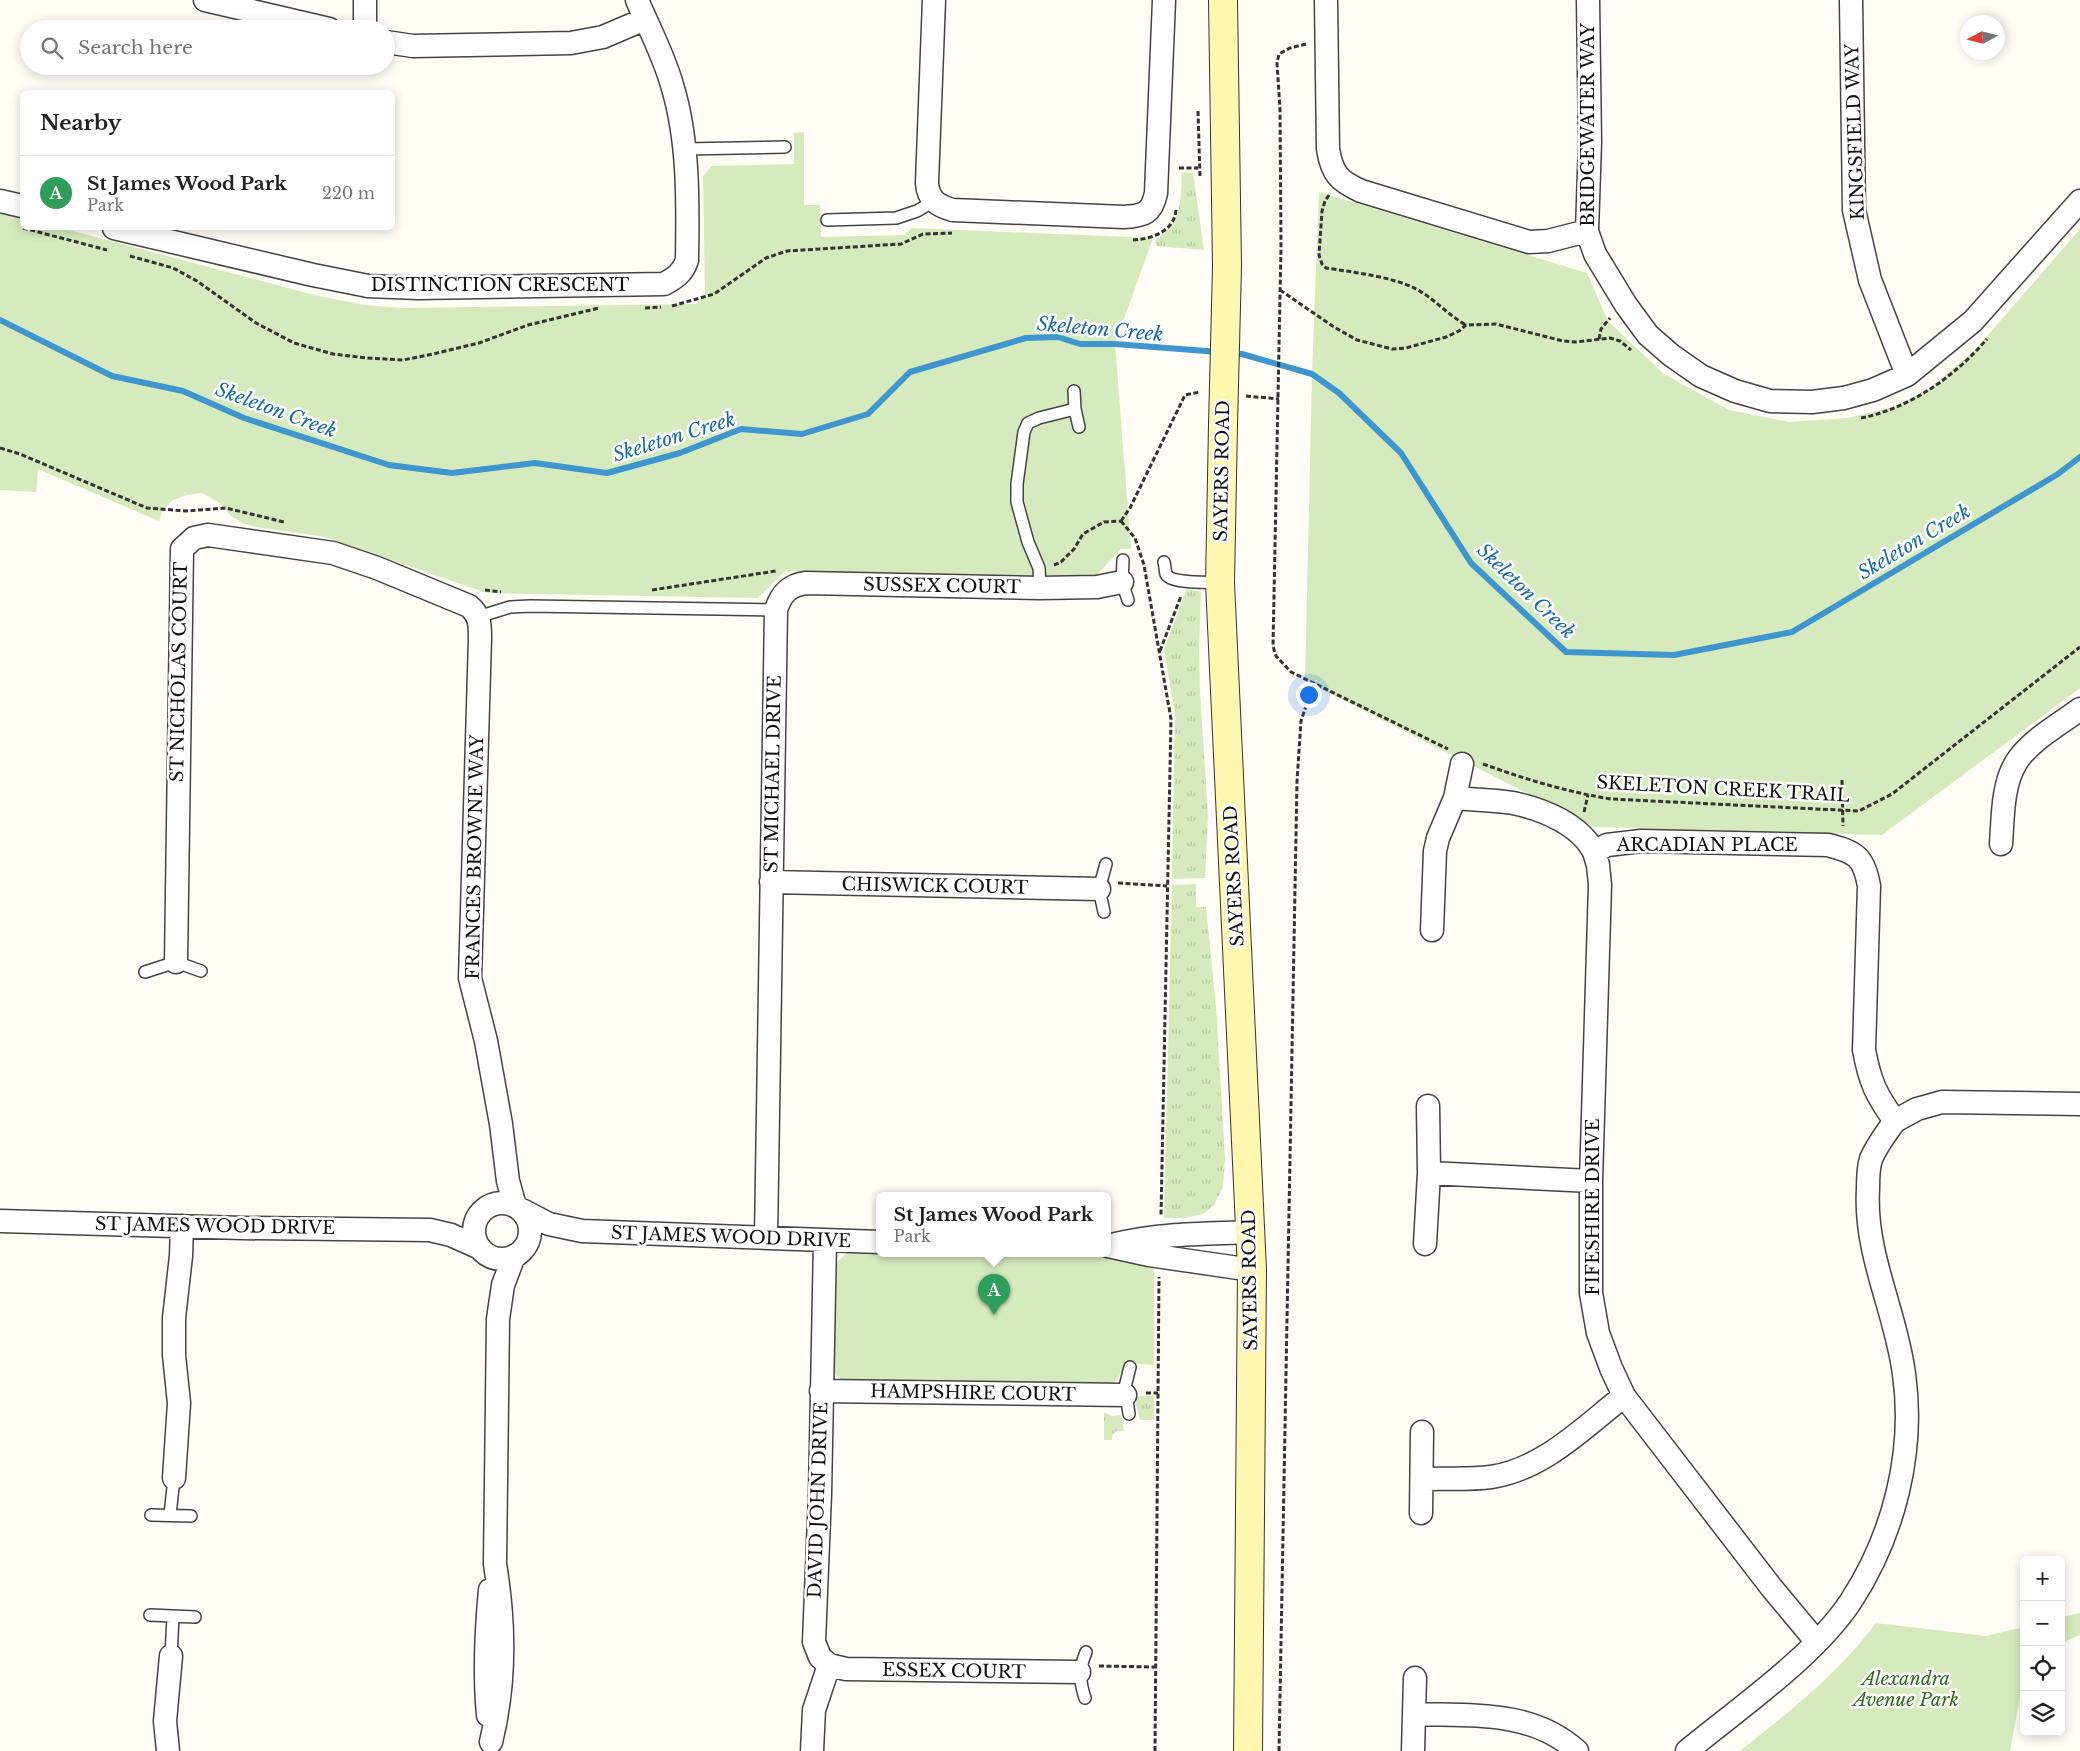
<!DOCTYPE html>
<meta charset="utf-8">
<style>
:root{--surface:#fff;--page:#f2f2f2;--text:#222;--muted:#767676;--line:#e0e0e0;--accent:#c4262e}
body{margin:0;font-family:"Libre Baskerville",serif;background:var(--page);color:var(--text)}
.controls{position:absolute;right:15px;bottom:15px;display:grid;overflow:hidden;border-radius:8px;box-shadow:0 2px 12px #0003}
.controls button{width:45px;height:45px;display:grid;place-items:center;padding:0;border:0;border-bottom:1px solid var(--line);background:var(--surface);color:var(--text);font:25px sans-serif}
.compass{position:absolute;left:1960px;top:15px;width:45px;height:45px;border-radius:50%;background:var(--surface);box-shadow:0 2px 12px #0003;rotate:263deg}
.you{position:absolute;left:1308px;top:694px;width:18px;height:18px;margin:-12px;border:4px solid #fff;border-radius:50%;background:#1a73e8;box-shadow:0 0 0 8px #1a73e833}
.badge{display:grid;place-items:center;width:32px;height:32px;border-radius:50%;background:var(--accent);color:#fff;font-size:16px;font-weight:700}
.pin{position:absolute;translate:-50% -41px;filter:drop-shadow(0 1px 2px #0008)}
.pin::after{content:'';position:absolute;top:26px;width:18px;height:15px;background:inherit;clip-path:polygon(0 0,100% 0,50% 100%)}
.popup{position:absolute;left:876px;top:1192px;width:235px;height:65px;box-sizing:border-box;display:grid;place-content:center;border-radius:8px;background:var(--surface);filter:drop-shadow(0 1px 4px #0005);font-size:16px;white-space:nowrap;color:var(--muted)}
.popup b{font-size:19px;color:var(--text)}
.popup::after{content:'';position:absolute;left:50%;top:100%;margin-left:-10px;border:10px solid transparent;border-top-color:var(--surface)}
.list{margin:0;padding:0;list-style:none}
h2{display:flex;justify-content:space-between;align-items:center;height:65px;margin:0;padding:0 20px;font-size:21px}
h2 small{font-size:16px;font-weight:400;color:var(--muted)}
.list li{display:grid;grid-template-columns:32px 1fr auto;gap:15px;align-items:center;box-sizing:border-box;height:75px;padding:0 20px;border-top:1px solid var(--line)}
.list b{display:block;font-size:19px;white-space:nowrap}
.list p{margin:0;font-size:16px;white-space:nowrap;color:var(--muted)}
.list em{font-size:16px;font-style:normal;color:var(--muted)}
.icon{flex:none;width:28px;height:28px;fill:none;stroke:currentColor;stroke-width:2;stroke-linecap:round;stroke-linejoin:round}
.map{position:relative;flex:none;width:2080px;height:1751px;overflow:hidden}
.search{position:absolute;background:var(--surface);box-shadow:0 2px 12px #0003;left:20px;top:20px;width:375px;height:55px;display:flex;align-items:center;gap:12px;box-sizing:border-box;padding:0 18px;border-radius:28px;color:var(--muted);font-size:19px}
.panel{position:absolute;background:var(--surface);box-shadow:0 2px 12px #0003;left:20px;top:90px;width:375px;height:140px;border-radius:8px}
.map>svg:first-child{display:block}
</style>
<div class="map">
<svg width="2080" height="1751" viewBox="0 0 2080 1751">
<defs>
<pattern id="grass-tufts" width="24" height="20" patternUnits="userSpaceOnUse" patternTransform="scale(1.25)"><rect width="24" height="20" fill="#d5ebbd"/><path d="M3 7l-1-3M5 7V3M7 7l1-3M15 17l-1-3M17 17v-4M19 17l1-3" fill="none" stroke="#b6c8a1"/></pattern>
</defs>
<rect width="100%" height="100%" fill="#fffdf5"/>
<path fill="url(#grass-tufts)" d="M1182,172L1193,173L1204,250L1156,246L1155,240C1183,222 1180,203 1182,172Z
M1187,588L1201,592L1199,650L1200,693L1208,815L1205,878L1172,879L1175,713L1164,650Z
M1196,884V907H1206L1216,1006L1225,1157L1223,1187L1214,1205L1203,1214L1183,1218H1164L1172,885Z
M1134,1396H1154V1420H1140Z
M1104,1412L1111,1416L1121,1415L1124,1431C1118,1430 1116,1430 1112,1436V1440H1104Z"/>
<path fill="#d5ebbd" d="M804,132V205H820L821,237L904,235L912,228L1153,238L1115,344L1131,549H1121L1095,577L785,571L758,598L487,593L325,537L256,527L242,523L230,515L220,503L202,493L187,495L173,500L163,509L159,521L38,469L36,492L0,490V211L22,217V228H62L318,296L364,305L404,308L696,304L705,294L703,176L712,166L794,164V133Z
M1319,192L1587,273L1608,321L1664,374L1729,410L1789,422L1848,418L1897,406L1933,386L1976,349L2080,229V688L1882,835L1594,827L1305,681L1312,374Z
M848,1252L1133,1257L1154,1260V1365L1126,1363L1117,1380L1112,1385L842,1380L836,1375L833,1366L835,1264Z
M2080,1613V1635L2061,1643V1617Z
M1876,1623L1986,1636L2024,1627V1675L2010,1751H1740C1790,1711 1837,1675 1876,1623Z"/>
<g fill="none" stroke-linecap="round" stroke-linejoin="round">
<path stroke="#3f96cf" stroke-width="6" d="M0,320L112,376L183,391L244,418L389,465L452,473L535,463L607,473L680,453L741,429L802,434L868,414L910,372L1026,338L1058,337L1080,344H1115L1219,352
M1232,353L1242,354L1312,374L1339,393L1401,453L1471,563L1566,652L1674,655L1792,632L2058,474L2080,457"/>
<defs>
<path id="lane" d="M685,149L785,147
M827,220L896,218L917,211L934,201
M1074,391L1075,409L1079,427
M1123,560L1122,582L1128,600
M1164,562C1165,565 1165,570 1166,574C1171,584 1209,582 1220,583
M1040,588L1039,568L1028,542L1017,502V484L1024,432L1028,423L1039,418L1075,409
M478,617L510,607L530,606L776,610
M1104,912L1099,889L1106,864
M145,972L176,962L201,971
M1129,1414L1125,1387L1130,1367
M151,1515L191,1516
M170,1515L174,1478
M150,1615L195,1617
M171,1656L173,1617
M1085,1698C1079,1680 1079,1669 1086,1652"/>
<path id="street" d="M205,0L329,29
M365,0V29
M934,0L927,183C928,200 938,206 953,210L1124,217C1144,216 1152,213 1156,193L1164,0
M1326,0L1328,149C1332,174 1339,181 1361,191L1529,242L1548,241L1587,231
M1588,0L1590,142L1587,231L1595,254L1626,305L1648,335L1671,355L1701,376L1735,391L1770,401L1812,402L1844,398L1873,390L1907,375L1973,321L2080,201
M1851,0L1854,210L1870,280L1907,375
M386,42L413,46L571,43L603,37L645,19
M0,201L22,206
M114,228L313,275L368,286L418,288L664,284C675,278 683,273 687,260C688,203 689,140 672,85C664,56 649,28 637,0
M1455,798C1474,800 1494,800 1513,803C1542,809 1580,824 1594,852L1607,845L1641,841L1828,845C1856,852 1864,857 1869,886L1864,1050C1870,1082 1876,1095 1895,1121C1886,1133 1877,1145 1871,1159C1868,1168 1868,1180 1868,1189C1864,1254 1896,1311 1904,1374C1915,1452 1894,1535 1851,1601C1815,1656 1738,1709 1687,1751
M2001,844C2003,817 2002,784 2017,761C2032,739 2059,725 2080,709
M1594,852L1598,865L1600,885L1591,1181V1293L1598,1333L1611,1368L1624,1396L1771,1587L1816,1641
M771,882L1099,889
M1432,930L1435,851L1438,838L1455,798L1462,764
M176,962L182,549L194,538L208,535L333,553L377,568L469,606C480,615 480,625 480,638L470,978L486,1041L501,1124L508,1181L515,1206
M1895,1121L1917,1109L1942,1102L2080,1104
M1429,1173L1591,1181
M474 1231a28 28 0 1 1 56 0a28 28 0 1 1-56 0Z
M522,1210L549,1224L582,1231L880,1242
M0,1221L243,1228L430,1230L451,1235L480,1248
M766,1238L776,610C781,594 789,585 806,583L1040,588L1097,587L1122,582
M1116,1244C1160,1233 1206,1234 1251,1232
M1425,1244L1429,1173L1428,1106
M1108,1246L1149,1255L1252,1270
M821,1391L1125,1395
M174,1478L179,1403L174,1355V1318L181,1256L182,1226
M1422,1479C1445,1478 1469,1480 1491,1477C1544,1469 1584,1427 1624,1396
M1421,1513L1422,1432
M829,1665L846,1669L1079,1672
M1415,1714C1472,1716 1532,1710 1577,1751
M488,1715C484,1673 486,1632 490,1590
M491,1742C506,1682 505,1624 495,1564L498,1319L503,1285L514,1256
M168,1751L165,1721L171,1656
M812,1751L814,1710L829,1665L820,1657L814,1642L820,1494L825,1241
M1413,1751L1415,1678"/>
<path id="secondary" d="M1223,0L1227,266
M1223,425L1220,583L1252,1270L1248,1751"/>
</defs>
<use href="#lane" stroke="#444" stroke-width="14"/>
<use href="#street" stroke="#444" stroke-width="25"/>
<use href="#secondary" stroke="#333" stroke-width="30"/>
<path stroke="#333" stroke-width="3" stroke-dasharray="5 2.5" stroke-linecap="butt" d="M1306,44L1290,48L1279,54L1277,63L1280,109L1281,247L1273,646L1276,656L1291,672L1448,749
M1198,111L1200,177
M1179,168H1198
M1329,195L1325,201L1322,211L1319,255L1322,264L1326,268C1352,272 1394,277 1416,289C1435,299 1448,315 1466,325
M23,228L107,250
M1133,240C1152,239 1175,231 1176,209
M130,256L173,268L197,281L256,323L294,343L333,354L367,358L403,360L433,354L479,343L528,325L599,308
M1280,290L1334,327L1357,340L1392,349L1406,348L1446,337L1459,331L1466,325L1496,324L1563,341L1576,342L1610,338L1620,341L1631,350
M672,306L714,294L766,258L787,251L901,244L923,234L952,233
M645,308L661,307
M1599,339L1601,329L1610,318
M1246,396L1279,399
M1861,418C1911,408 1955,376 1987,339
M0,448L20,454L147,508L186,511L226,508L284,522
M1121,521L1135,538L1144,565L1171,719L1161,1215
M1121,521L1130,508L1185,395L1200,392
M1054,565L1061,562L1074,549L1083,534L1104,522L1121,521
M485,590L501,592
M652,590L776,571
M1160,651L1181,596
M1483,764C1525,779 1567,792 1611,799L1859,811L1892,794L2080,647
M1842,780L1843,826
M1584,812L1588,795
M1118,883L1167,886
M1146,1393H1158
M1099,1666L1156,1667
M1155,1751L1159,1277
M1279,1751L1297,781L1301,721L1308,700L1311,681"/>
<use href="#lane" stroke="#fff" stroke-width="11"/>
<use href="#street" stroke="#fff" stroke-width="22"/>
<use href="#secondary" stroke="#fff6b0" stroke-width="28"/>
<defs>
<path id="secondary-bridge" d="M1223,425L1227,266"/>
</defs>
<use href="#secondary-bridge" stroke="#333" stroke-width="30" stroke-linecap="butt"/>
<use href="#secondary-bridge" stroke="#fff6b0" stroke-width="28"/>
</g>
<g text-anchor="middle" dominant-baseline="central" stroke-width="5" stroke-linejoin="round" paint-order="stroke">
<g font-size="18" fill="#111" stroke="#fff">
<text transform="translate(1588 125) rotate(-90)">BRIDGEWATER WAY</text>
<text transform="translate(1855 132) rotate(-92)">KINGSFIELD WAY</text>
<text x="500" y="285">DISTINCTION CRESCENT</text>
<text transform="translate(1222 471) rotate(-89)">SAYERS ROAD</text>
<text transform="translate(942 586) rotate(1)">SUSSEX COURT</text>
<text transform="translate(179 672) rotate(-89)">ST NICHOLAS COURT</text>
<text transform="translate(773 774) rotate(-89)">ST MICHAEL DRIVE</text>
<text transform="translate(1723 789) rotate(3)">SKELETON CREEK TRAIL</text>
<text x="1707" y="845">ARCADIAN PLACE</text>
<text transform="translate(475 857) rotate(-89)">FRANCES BROWNE WAY</text>
<text transform="translate(1234 876) rotate(-93)">SAYERS ROAD</text>
<text transform="translate(935 886) rotate(1)">CHISWICK COURT</text>
<text transform="translate(1593 1207) rotate(-90)">FIFESHIRE DRIVE</text>
<text transform="translate(215 1226) rotate(1)">ST JAMES WOOD DRIVE</text>
<text transform="translate(731 1237) rotate(2)">ST JAMES WOOD DRIVE</text>
<text transform="translate(1250 1280) rotate(-91)">SAYERS ROAD</text>
<text transform="translate(973 1393) rotate(1)">HAMPSHIRE COURT</text>
<text transform="translate(818 1500) rotate(-88)">DAVID JOHN DRIVE</text>
<text transform="translate(954 1671) rotate(1)">ESSEX COURT</text>
</g>
<g font-size="18" font-style="italic" fill="#2f6b1f" stroke="#fff">
<text x="1906" y="1679">Alexandra<tspan x="1906" dy="21">Avenue Park</tspan></text>
</g>
<g font-size="19" font-style="italic" fill="#1768a6" stroke="#fff">
<text transform="translate(1100 329) rotate(5)">Skeleton Creek</text>
<text transform="translate(276 410) rotate(20)">Skeleton Creek</text>
<text transform="translate(674 437) rotate(-17)">Skeleton Creek</text>
<text transform="translate(1914 542) rotate(-31)">Skeleton Creek</text>
<text transform="translate(1526 591) rotate(44)">Skeleton Creek</text>
</g>
</g>
</svg>
<div class="controls">
<button>+</button>
<button>−</button>
<button><svg class="icon" aria-label="locate" viewBox="0 0 24 24"><circle cx="12" cy="12" r="6"/><path d="M12 2v4M12 18v4M2 12h4M18 12h4"/></svg></button>
<button><svg class="icon" aria-label="layers" viewBox="0 0 24 24"><path d="M12 4l9 5-9 5-9-5zM3 14l9 5 9-5"/></svg></button>
</div>
<svg class="compass" viewBox="-18 -18 36 36"><path d="M0-13l5 13h-10z" fill="#e53935"/><path d="M0 13l5-13h-10z" fill="#767676"/></svg>
<div class="you"></div>
<div class="pin badge" style="left:994px;top:1315px;background:#2e9e5b">A</div>
<div class="popup"><b>St James Wood Park</b>Park</div>
<div class="search"><svg class="icon" aria-label="search" viewBox="0 0 24 24"><circle cx="10" cy="10" r="6"/><path d="M15 15l6 6"/></svg>Search here</div>
<section class="panel">
<h2>Nearby<small></small></h2>
<ul class="list">
<li><span class="badge" style="background:#2e9e5b">A</span><div><b>St James Wood Park</b><p>Park</p></div><em>220 m</em></li>
</ul>
</section>
</div>
